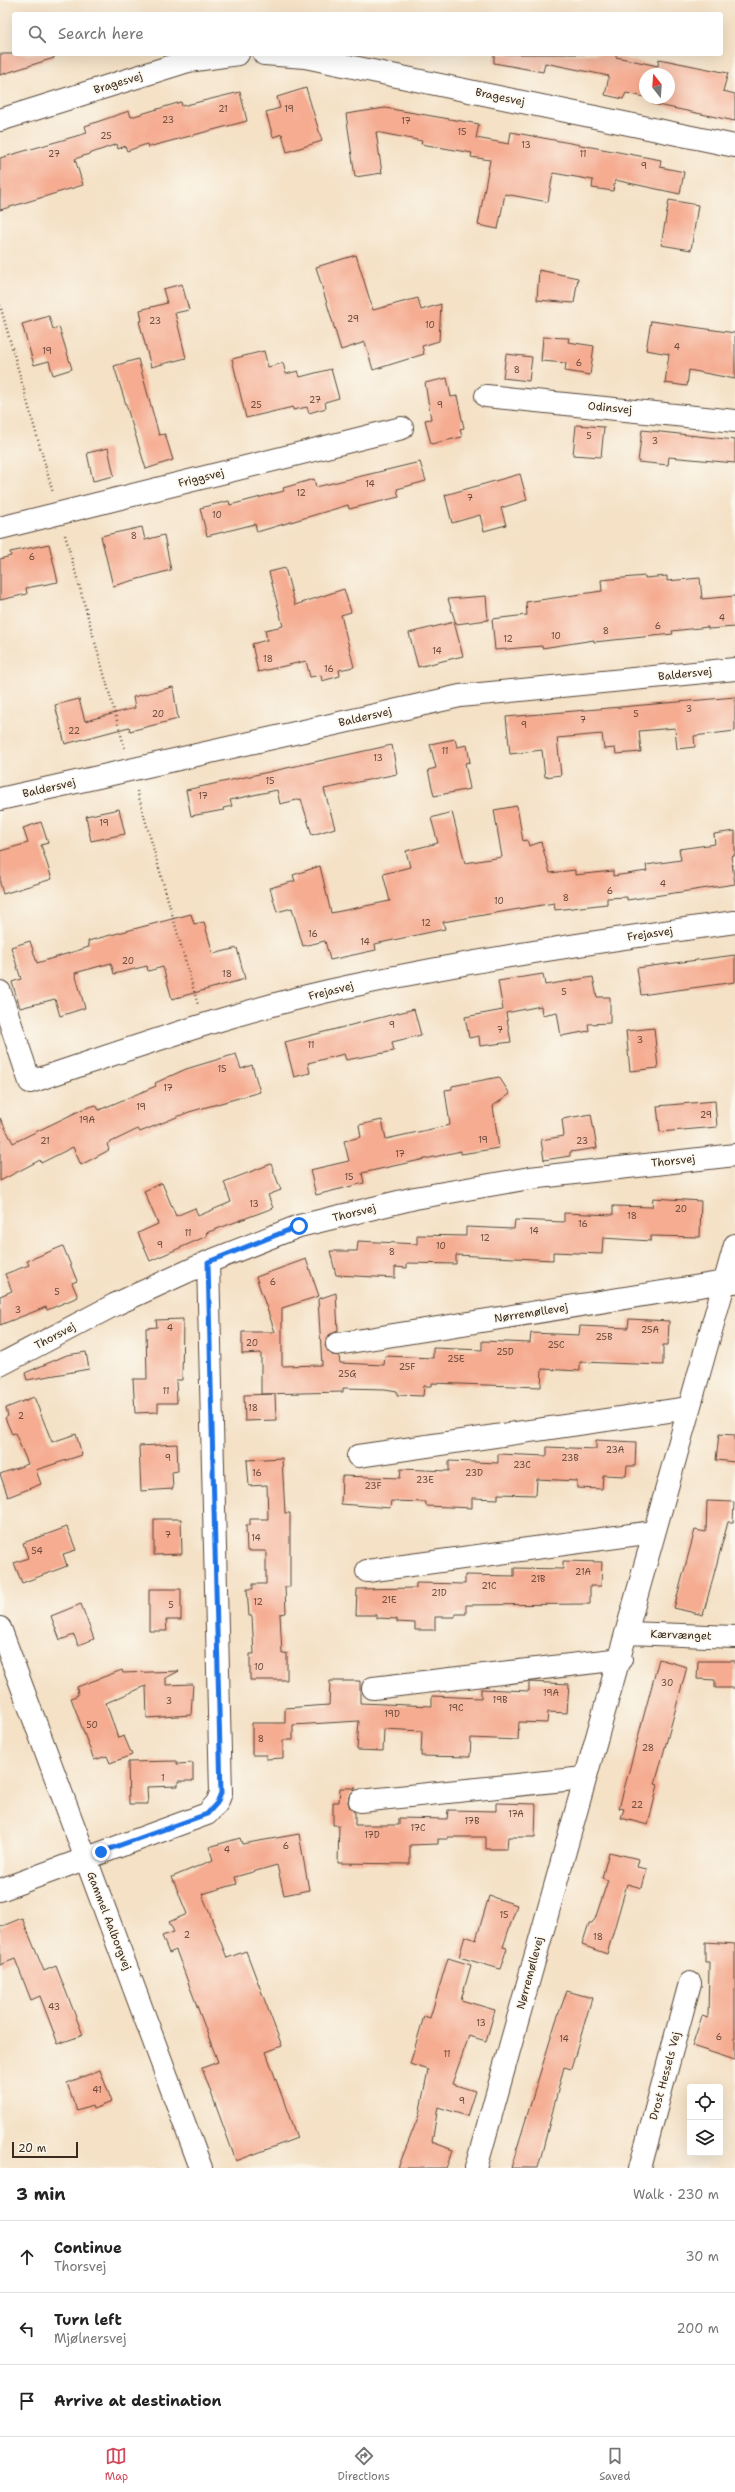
<!DOCTYPE html>
<meta charset="utf-8">
<style>
:root{--surface:#fff;--page:#f6f6f6;--text:#222;--muted:#767676;--line:#e0e0e0;--accent:#d1495b}
body{margin:0;font-family:"Shantell Sans",sans-serif;background:var(--page);color:var(--text)}
.controls{position:absolute;right:12px;bottom:12px;display:grid;overflow:hidden;border-radius:4px;box-shadow:0 4px 16px #0002}
.controls button{width:36px;height:36px;display:grid;place-items:center;padding:0;border:0;border-bottom:1px solid var(--line);background:var(--surface);color:var(--text);font:20px sans-serif}
.compass{position:absolute;left:639px;top:68px;width:36px;height:36px;border-radius:50%;background:var(--surface);box-shadow:0 4px 16px #0002;rotate:343deg}
.scale{position:absolute;left:12px;bottom:10px;width:66px;box-sizing:border-box;padding-left:4px;border:2px solid #3b2a1e;border-top:0;font-size:11px;line-height:14px;white-space:nowrap;color:#3b2a1e;-webkit-text-stroke:3px #fbf7ec;paint-order:stroke}
.stop{position:absolute;width:12px;height:12px;margin:-9px;border:3px solid #1a73e8;border-radius:50%;background:#fff}
.stop.end{background:#1a73e8;border-color:#fff;box-shadow:0 1px 4px #0008}
.list{margin:0;padding:0;list-style:none}
h2{display:flex;justify-content:space-between;align-items:center;height:52px;margin:0;padding:0 16px;font-size:17px}
h2 small{font-size:13px;font-weight:400;color:var(--muted)}
.list li{display:grid;grid-template-columns:26px 1fr auto;gap:12px;align-items:center;box-sizing:border-box;height:72px;padding:0 16px;border-top:1px solid var(--line)}
.list b{display:block;font-size:15px;white-space:nowrap}
.list p{margin:0;font-size:13px;white-space:nowrap;color:var(--muted)}
.list em{font-size:13px;font-style:normal;color:var(--muted)}
.icon{flex:none;width:22px;height:22px;fill:none;stroke:currentColor;stroke-width:2;stroke-linecap:round;stroke-linejoin:round}
.map{position:relative;flex:none;width:735px;height:2168px;overflow:hidden}
.search{position:absolute;background:var(--surface);box-shadow:0 4px 16px #0002;left:12px;right:12px;top:12px;height:44px;display:flex;align-items:center;gap:10px;box-sizing:border-box;padding:0 14px;border-radius:4px;color:var(--muted);font-size:15px}
.sheet{height:268px;background:var(--surface)}
nav{display:flex;justify-content:space-around;align-items:center;box-sizing:border-box;height:56px;border-top:1px solid var(--line);background:var(--surface);font-size:11px;color:var(--muted)}
nav a{display:grid;justify-items:center;gap:2px}
nav .on{color:var(--accent)}
.map>svg:first-child{display:block}
</style>
<div class="map">
<svg width="735" height="2168" viewBox="0 0 735 2168">
<rect width="100%" height="100%" fill="#fbf7ec"/>
<filter id="ink" filterUnits="userSpaceOnUse"><feTurbulence type="fractalNoise" baseFrequency=".025" numOctaves="2"/><feDisplacementMap in="SourceGraphic" scale="8" xChannelSelector="R" yChannelSelector="G"/><feConvolveMatrix kernelMatrix="1 2 1 2 8 2 1 2 1" color-interpolation-filters="sRGB"/></filter>
<filter id="wash" filterUnits="userSpaceOnUse"><feTurbulence type="fractalNoise" baseFrequency=".012" numOctaves="4" result="noise"/><feDisplacementMap in="SourceGraphic" scale="16" xChannelSelector="R" yChannelSelector="G"/><feGaussianBlur stdDeviation="0.9" result="paint"/><feColorMatrix in="noise" values="0 0 0 0 0 0 0 0 0 0 0 0 0 0 0 0 0 1.4 0 .05"/><feComposite in="paint" operator="in"/></filter>
<g filter="url(#wash)">
<rect width="100%" height="100%" fill="#f4e1c6"/>
<g id="blocks">
<path fill="#f5ac91" d="M0,54H54V58L0,75Z
M494,54H616V57L658,66L659,59L728,73L723,91L735,94V121L653,104L654,99L650,98H669V74H645V97L626,93L623,99L605,95L609,76L545,63L543,72L494,63Z
M306,88L322,141L287,152L282,134L273,137L266,112L280,108L277,97Z
M240,92L247,121L148,147L147,144L127,151L125,146L118,149L117,144L75,159L83,185L0,210V158L87,133L85,126L129,111L131,117L181,102L182,106Z
M385,108L479,124L476,138L509,144L511,132L661,160L660,167L684,172L680,194L615,180L613,191L592,188L593,180L553,173L548,202L505,194L498,229L478,225L490,160L471,157L472,153L421,144L422,141L376,132L382,173L355,177L346,114Z
M669,200L698,205L691,250L661,245Z
M356,255L373,310L418,298L421,310L441,304L439,341L422,346L424,354L373,370L365,342L341,350L316,267Z
M539,270L578,278L574,303L537,300Z
M182,284L189,310L175,313L186,358L151,367L139,321H142L140,310L167,303L163,289Z
M49,316L53,329L59,327L72,369L53,375L49,361L34,365L22,324Z
M651,321L735,333V379L689,370L687,386L665,383L669,354L646,350Z
M543,337L569,338L568,342L594,346L590,375L565,371L566,363L541,361Z
M264,351L268,367L283,363L286,374L298,371L300,377L331,369L339,398L325,402L326,408L309,413L307,407L293,410V407L246,418L232,359Z
M506,354L532,357L529,381L503,378Z
M138,359L159,435L165,434L173,460L146,469L114,366Z
M447,378L451,397L457,396L464,428L460,429L462,437L431,444L425,420L431,419L425,383Z
M576,425L604,427L601,457L573,455Z
M642,430L735,440V463L669,457L668,465L638,462Z
M108,448L114,476L93,481L87,453Z
M420,462L426,481L397,489L399,497L349,509L348,505L257,532L255,524L207,536L200,508L229,501L230,505L284,491L283,488L314,479L316,487Z
M520,474L527,500L501,508L506,525L484,531L480,515L452,523L445,495Z
M142,527L145,540L164,535L171,570L113,586L101,536Z
M49,544L58,582L26,588L27,594L0,600V559L11,556L10,552Z
M285,568L295,605L344,589L351,612L341,615L354,667L339,670L340,676L322,681L321,675L310,677L306,661L258,672L252,644L267,640L265,630L283,626L269,572Z
M645,576V578L667,576V581L700,578L702,599L735,596V627L708,629V627L672,631L673,634L594,642V640L542,648V646L495,650L492,619L527,615L526,602L602,591L601,580Z
M486,596L488,620L456,624L448,599Z
M454,622L463,656L418,667L409,633Z
M173,687L178,719L130,731L129,727L65,744L55,705L79,699L85,721L135,708L133,697Z
M735,697V731L694,736L695,747L677,749L675,728L639,731L641,752L616,754L615,748L604,749L602,734L557,738L561,775L545,777L542,750L510,754L506,717Z
M455,739L457,747L467,745L470,762L465,763L470,789L434,796L428,770L436,768L430,744Z
M392,745L397,774L324,789L335,828L312,835L301,799L280,804L277,790L230,800L232,806L223,808L224,810L191,816L186,790Z
M517,806L523,841L527,840L529,846L541,842L550,873L575,870V875L613,871V876L647,871L646,865L681,860L679,849L715,844L714,834L735,831V855L731,856L735,884L627,900V897L607,898V904L555,910L554,903L443,922L445,929L375,944L376,950L330,960L325,941L303,946L292,908L277,912L270,888L295,881L293,875L320,866L331,913L390,901L383,874L410,867L406,851L438,843L431,818L452,812L465,863L502,857L494,810Z
M119,809L125,834L91,841L86,816Z
M41,822L48,843L41,845L52,879L3,894L0,883V851L28,843L23,828Z
M191,914L194,924L204,922L213,954L237,948L245,979L172,999L163,967L148,971L147,966L114,974L111,963L75,973L85,1008L60,1016L55,999L20,1008L12,982L21,979L11,947L30,941L37,963L89,947L88,941Z
M735,955V982L641,995L637,968Z
M543,974L545,985L593,977L597,997H610V1023L588,1024L589,1031L561,1036L557,1012L542,1015L541,1006L506,1013L511,1042L480,1046L479,1036L469,1038L465,1017L503,1010L498,981Z
M414,1009L421,1035L392,1042L394,1051L346,1060L344,1054L308,1063L310,1073L294,1077L285,1042Z
M654,1028L658,1068L630,1071L626,1031Z
M236,1054L241,1069L252,1065L260,1092L189,1112L140,1132L138,1129L107,1144L109,1150L81,1165L73,1147L41,1163L40,1160L0,1181V1118L13,1143L83,1109L96,1105L99,1110L156,1086L155,1083L186,1069Z
M499,1077L510,1094L493,1106L499,1148L461,1154V1151L362,1173L364,1183L316,1195L310,1170L349,1161L344,1141L361,1137L359,1125L382,1120L386,1139L450,1125L445,1090L452,1089V1086Z
M715,1101L717,1127L660,1132L657,1106Z
M591,1114L597,1148L570,1152V1156L544,1160L541,1140L564,1136L562,1119Z
M271,1164L281,1190L268,1195L273,1208L206,1233L207,1236L150,1261L138,1233L158,1224L144,1191L162,1183L176,1216L195,1208L198,1216L231,1202L224,1182Z
M653,1198L701,1201L700,1237L651,1236V1241L603,1238L602,1254L553,1252V1260L456,1255V1264L407,1263V1268L395,1267V1278L336,1275L330,1251H357L358,1241L417,1244V1235L466,1236V1227L514,1229L515,1220L564,1222V1213L613,1215V1206L652,1207Z
M63,1246L77,1281L72,1283L78,1297L47,1310L46,1307L0,1325V1296L12,1291L5,1274L29,1265L27,1261Z
M306,1259L319,1296L282,1308V1366L322,1365L318,1299L336,1293L338,1331L329,1335L325,1346L332,1355L339,1356L340,1363L384,1365L385,1356L433,1358V1348L482,1350V1341L530,1343L531,1333L579,1335L580,1326L628,1328L629,1319L669,1321L668,1345H663V1365L580,1362V1371L542,1369L541,1387L432,1383V1386H424L423,1396L397,1395V1391L385,1389L343,1388V1392L261,1394V1353L242,1354V1332H275L256,1277Z
M183,1319L182,1380H176L177,1403H158V1412L135,1413L133,1379H147L146,1328L157,1327L156,1320Z
M86,1352L89,1369L27,1380L25,1373L67,1355Z
M275,1394L276,1420L245,1421L244,1395Z
M34,1397L52,1442L76,1434L82,1455L36,1470L41,1484L8,1497L0,1474L28,1464L15,1433L12,1434L5,1418L8,1416L6,1408Z
M719,1434L735,1435V1462L716,1460Z
M596,1440L636,1442L635,1466H627L626,1476L603,1475L602,1489L577,1488V1481L537,1479L536,1495L498,1494V1499L472,1498V1508L426,1506V1502L391,1501L390,1508L341,1504L342,1476L400,1478L401,1469L449,1471V1461L498,1463V1454L547,1456V1447L596,1449Z
M177,1444L178,1471L172,1472L173,1489L141,1491L139,1446Z
M282,1458L285,1513H290V1587H285L286,1613L280,1614L282,1654L287,1653V1680H250V1654H254L252,1616H249L247,1589H253V1584H266V1551H247L246,1525H250V1519H268L267,1485L249,1486L247,1460Z
M707,1501L734,1502L733,1522H728L703,1615L674,1608L695,1530L706,1532Z
M154,1519H181L182,1554L154,1555Z
M67,1527L76,1550L63,1554L67,1566L22,1583L14,1563L28,1558L23,1543Z
M563,1561L602,1562L601,1586H590V1604L466,1605V1614H455V1617H435V1630H415V1623L397,1622V1619L377,1618V1615H356L357,1589L416,1588V1583L465,1584V1575L514,1576V1568L563,1569Z
M149,1589H181V1620H166L167,1631H149Z
M81,1604L94,1639L78,1645L74,1635L60,1640L51,1616Z
M659,1659L687,1667L655,1784L658,1785L648,1825L621,1818L624,1809L619,1808Z
M698,1661H735V1688H715V1680L697,1679Z
M122,1670L123,1673L179,1671L166,1678V1685L193,1684L191,1715L147,1718L146,1686L106,1703L118,1738L124,1736L132,1755L110,1763L107,1756L94,1760L71,1698L78,1695L77,1687Z
M330,1681H360V1703L432,1706V1696L481,1698V1689L529,1691V1682L569,1684L567,1713L548,1712L547,1723L519,1722L518,1740L471,1738L470,1757L421,1756L422,1731L384,1729L383,1751L357,1750L359,1721L293,1725V1740H283V1758L266,1759V1755H252V1723H285V1708L329,1705Z
M177,1761V1764L193,1763V1781H178V1786L147,1787L148,1804H129L128,1762Z
M340,1788H356L349,1796L348,1802L350,1808L355,1813V1825H399V1818L447,1819L448,1810L496,1811V1803L536,1804L535,1837H508L507,1849H486V1837H448V1839H438V1844L410,1845V1864L338,1863L339,1825H333V1802H339Z
M299,1834L309,1890L284,1895L277,1865L235,1877L237,1884L202,1894L227,1958L246,1951L282,2046L266,2052L297,2138L236,2161L202,2068L218,2062L176,1950L169,1953L162,1936L174,1932L169,1922L187,1914L172,1877L213,1860L209,1847L240,1838L242,1844Z
M609,1852L639,1859L637,1867L647,1869L642,1888L627,1884L607,1954L582,1945L589,1923H592L595,1919L608,1880L602,1878Z
M489,1896L517,1905L503,1947L507,1948L500,1969L459,1957L465,1936L476,1940Z
M22,1918L44,1971L56,1966L83,2035L58,2044L40,1996L31,2000L15,1959L0,1965V1927Z
M705,1942L735,1944V2060L692,2046L702,2016L708,2018L709,1962H705Z
M448,1958L471,1965L461,2000L495,2010L486,2041L469,2036L452,2084L475,2091L467,2116L438,2107L432,2142L453,2150L446,2168H398L419,2115L428,2070L410,2064L424,2016L430,2018Z
M567,1991L592,1998L571,2069L564,2067L538,2168H511L556,2021Z
M100,2070L112,2102L93,2109L92,2106L77,2111L67,2083Z"/>
</g>
</g>
<g filter="url(#ink)">
<use href="#blocks" fill-opacity="0" stroke="#574537" stroke-width="1"/>
<g fill="none" stroke-linecap="round" stroke-linejoin="round">
<defs>
<path id="minor" d="M264,54L305,57L735,146
M0,120L188,61L238,54
M486,396L735,421
M0,528L402,428
M0,799L460,696L735,669
M0,992L30,1082C136,1047 241,1009 351,986C478,959 606,940 735,922
M337,1344L725,1282H735
M0,1365L114,1305L208,1262L299,1226L415,1198L530,1178L735,1155
M358,1456L689,1408
M367,1571L653,1532
M0,1628L201,2168
M628,1633L735,1637
M373,1688L621,1659
M360,1801L584,1778
M0,1890L207,1814L217,1803L221,1793L208,1262
M476,2168L735,1245
M640,2168L690,1983"/>
</defs>
<use href="#minor" stroke="#574537" stroke-width="24"/>
<path stroke="#574537" stroke-width="2.5" stroke-dasharray="1 3" stroke-linecap="butt" d="M0,305L53,493
M65,535L125,749
M137,791L198,1005"/>
<use href="#minor" stroke="#fff" stroke-width="22"/>
</g>
</g>
<g fill="none" stroke-linecap="round" stroke-linejoin="round" filter="url(#ink)">
<path stroke="#1a73e8" stroke-width="5" d="M101,1852L207,1814L217,1803L221,1793L208,1262L299,1226"/>
</g>
<g text-anchor="middle" dominant-baseline="central" stroke-width="3" stroke-linejoin="round" paint-order="stroke">
<g font-size="9" fill="#6a4a3b">
<text x="223" y="109">21</text>
<text x="289" y="109">19</text>
<text x="168" y="120">23</text>
<text x="406" y="121">17</text>
<text x="462" y="132">15</text>
<text x="106" y="136">25</text>
<text x="526" y="145">13</text>
<text x="54" y="154">27</text>
<text x="583" y="154">11</text>
<text x="644" y="166">9</text>
<text x="353" y="319">29</text>
<text x="155" y="321">23</text>
<text x="430" y="325">10</text>
<text x="677" y="347">4</text>
<text x="47" y="351">19</text>
<text x="579" y="363">6</text>
<text x="517" y="370">8</text>
<text x="315" y="400">27</text>
<text x="256" y="405">25</text>
<text x="440" y="405">9</text>
<text x="589" y="436">5</text>
<text x="655" y="441">3</text>
<text x="370" y="484">14</text>
<text x="301" y="493">12</text>
<text x="470" y="498">7</text>
<text x="217" y="515">10</text>
<text x="134" y="536">8</text>
<text x="32" y="557">6</text>
<text x="722" y="618">4</text>
<text x="658" y="626">6</text>
<text x="606" y="631">8</text>
<text x="556" y="636">10</text>
<text x="508" y="639">12</text>
<text x="437" y="651">14</text>
<text x="268" y="659">18</text>
<text x="329" y="669">16</text>
<text x="689" y="709">3</text>
<text x="158" y="714">20</text>
<text x="636" y="714">5</text>
<text x="583" y="720">7</text>
<text x="524" y="725">9</text>
<text x="74" y="731">22</text>
<text x="445" y="751">11</text>
<text x="378" y="758">13</text>
<text x="270" y="781">15</text>
<text x="203" y="796">17</text>
<text x="104" y="823">19</text>
<text x="663" y="884">4</text>
<text x="610" y="891">6</text>
<text x="566" y="898">8</text>
<text x="499" y="901">10</text>
<text x="426" y="923">12</text>
<text x="313" y="934">16</text>
<text x="365" y="942">14</text>
<text x="128" y="961">20</text>
<text x="227" y="974">18</text>
<text x="564" y="992">5</text>
<text x="392" y="1025">9</text>
<text x="500" y="1030">7</text>
<text x="640" y="1040">3</text>
<text x="311" y="1045">11</text>
<text x="222" y="1069">15</text>
<text x="168" y="1088">17</text>
<text x="141" y="1107">19</text>
<text x="706" y="1115">29</text>
<text x="87" y="1120">19A</text>
<text x="483" y="1140">19</text>
<text x="45" y="1141">21</text>
<text x="582" y="1141">23</text>
<text x="400" y="1154">17</text>
<text x="349" y="1177">15</text>
<text x="254" y="1204">13</text>
<text x="681" y="1209">20</text>
<text x="632" y="1216">18</text>
<text x="583" y="1224">16</text>
<text x="534" y="1231">14</text>
<text x="188" y="1233">11</text>
<text x="485" y="1238">12</text>
<text x="160" y="1245">9</text>
<text x="441" y="1246">10</text>
<text x="392" y="1252">8</text>
<text x="273" y="1282">6</text>
<text x="57" y="1292">5</text>
<text x="18" y="1310">3</text>
<text x="170" y="1328">4</text>
<text x="650" y="1330">25A</text>
<text x="604" y="1337">25B</text>
<text x="252" y="1343">20</text>
<text x="556" y="1345">25C</text>
<text x="505" y="1352">25D</text>
<text x="456" y="1359">25E</text>
<text x="407" y="1367">25F</text>
<text x="347" y="1374">25G</text>
<text x="166" y="1391">11</text>
<text x="253" y="1408">18</text>
<text x="21" y="1416">2</text>
<text x="615" y="1450">23A</text>
<text x="168" y="1458">9</text>
<text x="570" y="1458">23B</text>
<text x="522" y="1465">23C</text>
<text x="257" y="1473">16</text>
<text x="474" y="1473">23D</text>
<text x="425" y="1480">23E</text>
<text x="373" y="1486">23F</text>
<text x="168" y="1535">7</text>
<text x="256" y="1538">14</text>
<text x="37" y="1551">54</text>
<text x="583" y="1572">21A</text>
<text x="538" y="1579">21B</text>
<text x="489" y="1586">21C</text>
<text x="439" y="1593">21D</text>
<text x="389" y="1600">21E</text>
<text x="258" y="1602">12</text>
<text x="171" y="1605">5</text>
<text x="259" y="1667">10</text>
<text x="667" y="1683">30</text>
<text x="551" y="1693">19A</text>
<text x="500" y="1700">19B</text>
<text x="169" y="1701">3</text>
<text x="456" y="1708">19C</text>
<text x="392" y="1714">19D</text>
<text x="92" y="1725">50</text>
<text x="261" y="1739">8</text>
<text x="648" y="1748">28</text>
<text x="163" y="1778">1</text>
<text x="637" y="1805">22</text>
<text x="516" y="1814">17A</text>
<text x="472" y="1821">17B</text>
<text x="418" y="1828">17C</text>
<text x="372" y="1835">17D</text>
<text x="286" y="1846">6</text>
<text x="227" y="1850">4</text>
<text x="504" y="1915">15</text>
<text x="187" y="1935">2</text>
<text x="598" y="1937">18</text>
<text x="54" y="2007">43</text>
<text x="481" y="2023">13</text>
<text x="719" y="2037">6</text>
<text x="564" y="2039">14</text>
<text x="447" y="2054">11</text>
<text x="97" y="2090">41</text>
<text x="462" y="2101">9</text>
</g>
<g font-size="11" fill="#3b2a1e" stroke="#fbf7ec">
<text transform="translate(118 83) rotate(-17)">Bragesvej</text>
<text transform="translate(500 97) rotate(12)">Bragesvej</text>
<text transform="translate(610 408) rotate(6)">Odinsvej</text>
<text transform="translate(201 478) rotate(-14)">Friggsvej</text>
<text transform="translate(685 674) rotate(-6)">Baldersvej</text>
<text transform="translate(365 717) rotate(-13)">Baldersvej</text>
<text transform="translate(49 788) rotate(-13)">Baldersvej</text>
<text transform="translate(650 934) rotate(-8)">Frejasvej</text>
<text transform="translate(331 991) rotate(-14)">Frejasvej</text>
<text transform="translate(673 1161) rotate(-6)">Thorsvej</text>
<text transform="translate(354 1213) rotate(-14)">Thorsvej</text>
<text transform="translate(531 1313) rotate(-9)">Nørremøllevej</text>
<text transform="translate(55 1336) rotate(-28)">Thorsvej</text>
<text transform="translate(681 1635) rotate(2)">Kærvænget</text>
<text transform="translate(109 1921) rotate(69)">Gammel Aalborgvej</text>
<text transform="translate(530 1973) rotate(-75)">Nørremøllevej</text>
<text transform="translate(665 2076) rotate(-75)">Drost Hessels Vej</text>
</g>
</g>
</svg>
<div class="controls">
<button><svg class="icon" aria-label="locate" viewBox="0 0 24 24"><circle cx="12" cy="12" r="6"/><path d="M12 2v4M12 18v4M2 12h4M18 12h4"/></svg></button>
<button><svg class="icon" aria-label="layers" viewBox="0 0 24 24"><path d="M12 4l9 5-9 5-9-5zM3 14l9 5 9-5"/></svg></button>
</div>
<svg class="compass" viewBox="-18 -18 36 36"><path d="M0-13l5 13h-10z" fill="#e53935"/><path d="M0 13l5-13h-10z" fill="#767676"/></svg>
<div class="scale">20 m</div>
<div class="stop" style="left:299px;top:1226px"></div>
<div class="stop end" style="left:101px;top:1852px"></div>
<div class="search"><svg class="icon" aria-label="search" viewBox="0 0 24 24"><circle cx="10" cy="10" r="6"/><path d="M15 15l6 6"/></svg>Search here</div>
</div>
<section class="sheet">
<h2>3 min<small>Walk · 230 m</small></h2>
<ul class="list">
<li><svg class="icon" aria-label="ahead" viewBox="0 0 24 24"><path d="M12 20V5M6 11l6-6 6 6"/></svg><div><b>Continue</b><p>Thorsvej</p></div><em>30 m</em></li>
<li><svg class="icon" aria-label="left" viewBox="0 0 24 24"><path d="M17 20v-9H6M10 6l-5 5 5 5"/></svg><div><b>Turn left</b><p>Mjølnersvej</p></div><em>200 m</em></li>
<li><svg class="icon" aria-label="arrive" viewBox="0 0 24 24"><path d="M6 21V4h12l-3 4 3 4H6"/></svg><div><b>Arrive at destination</b></div></li>
</ul>
</section>
<nav>
<a class="on"><svg class="icon" aria-label="map" viewBox="0 0 24 24"><path d="M3 6l6-2 6 2 6-2v14l-6 2-6-2-6 2zM9 4v14M15 6v14"/></svg>Map</a>
<a><svg class="icon" aria-label="directions" viewBox="0 0 24 24"><path d="M12 3l9 9-9 9-9-9zM9 14v-3h6M13 9l2 2-2 2"/></svg>Directions</a>
<a><svg class="icon" aria-label="saved" viewBox="0 0 24 24"><path d="M7 4h10v16l-5-4-5 4z"/></svg>Saved</a>
</nav>
